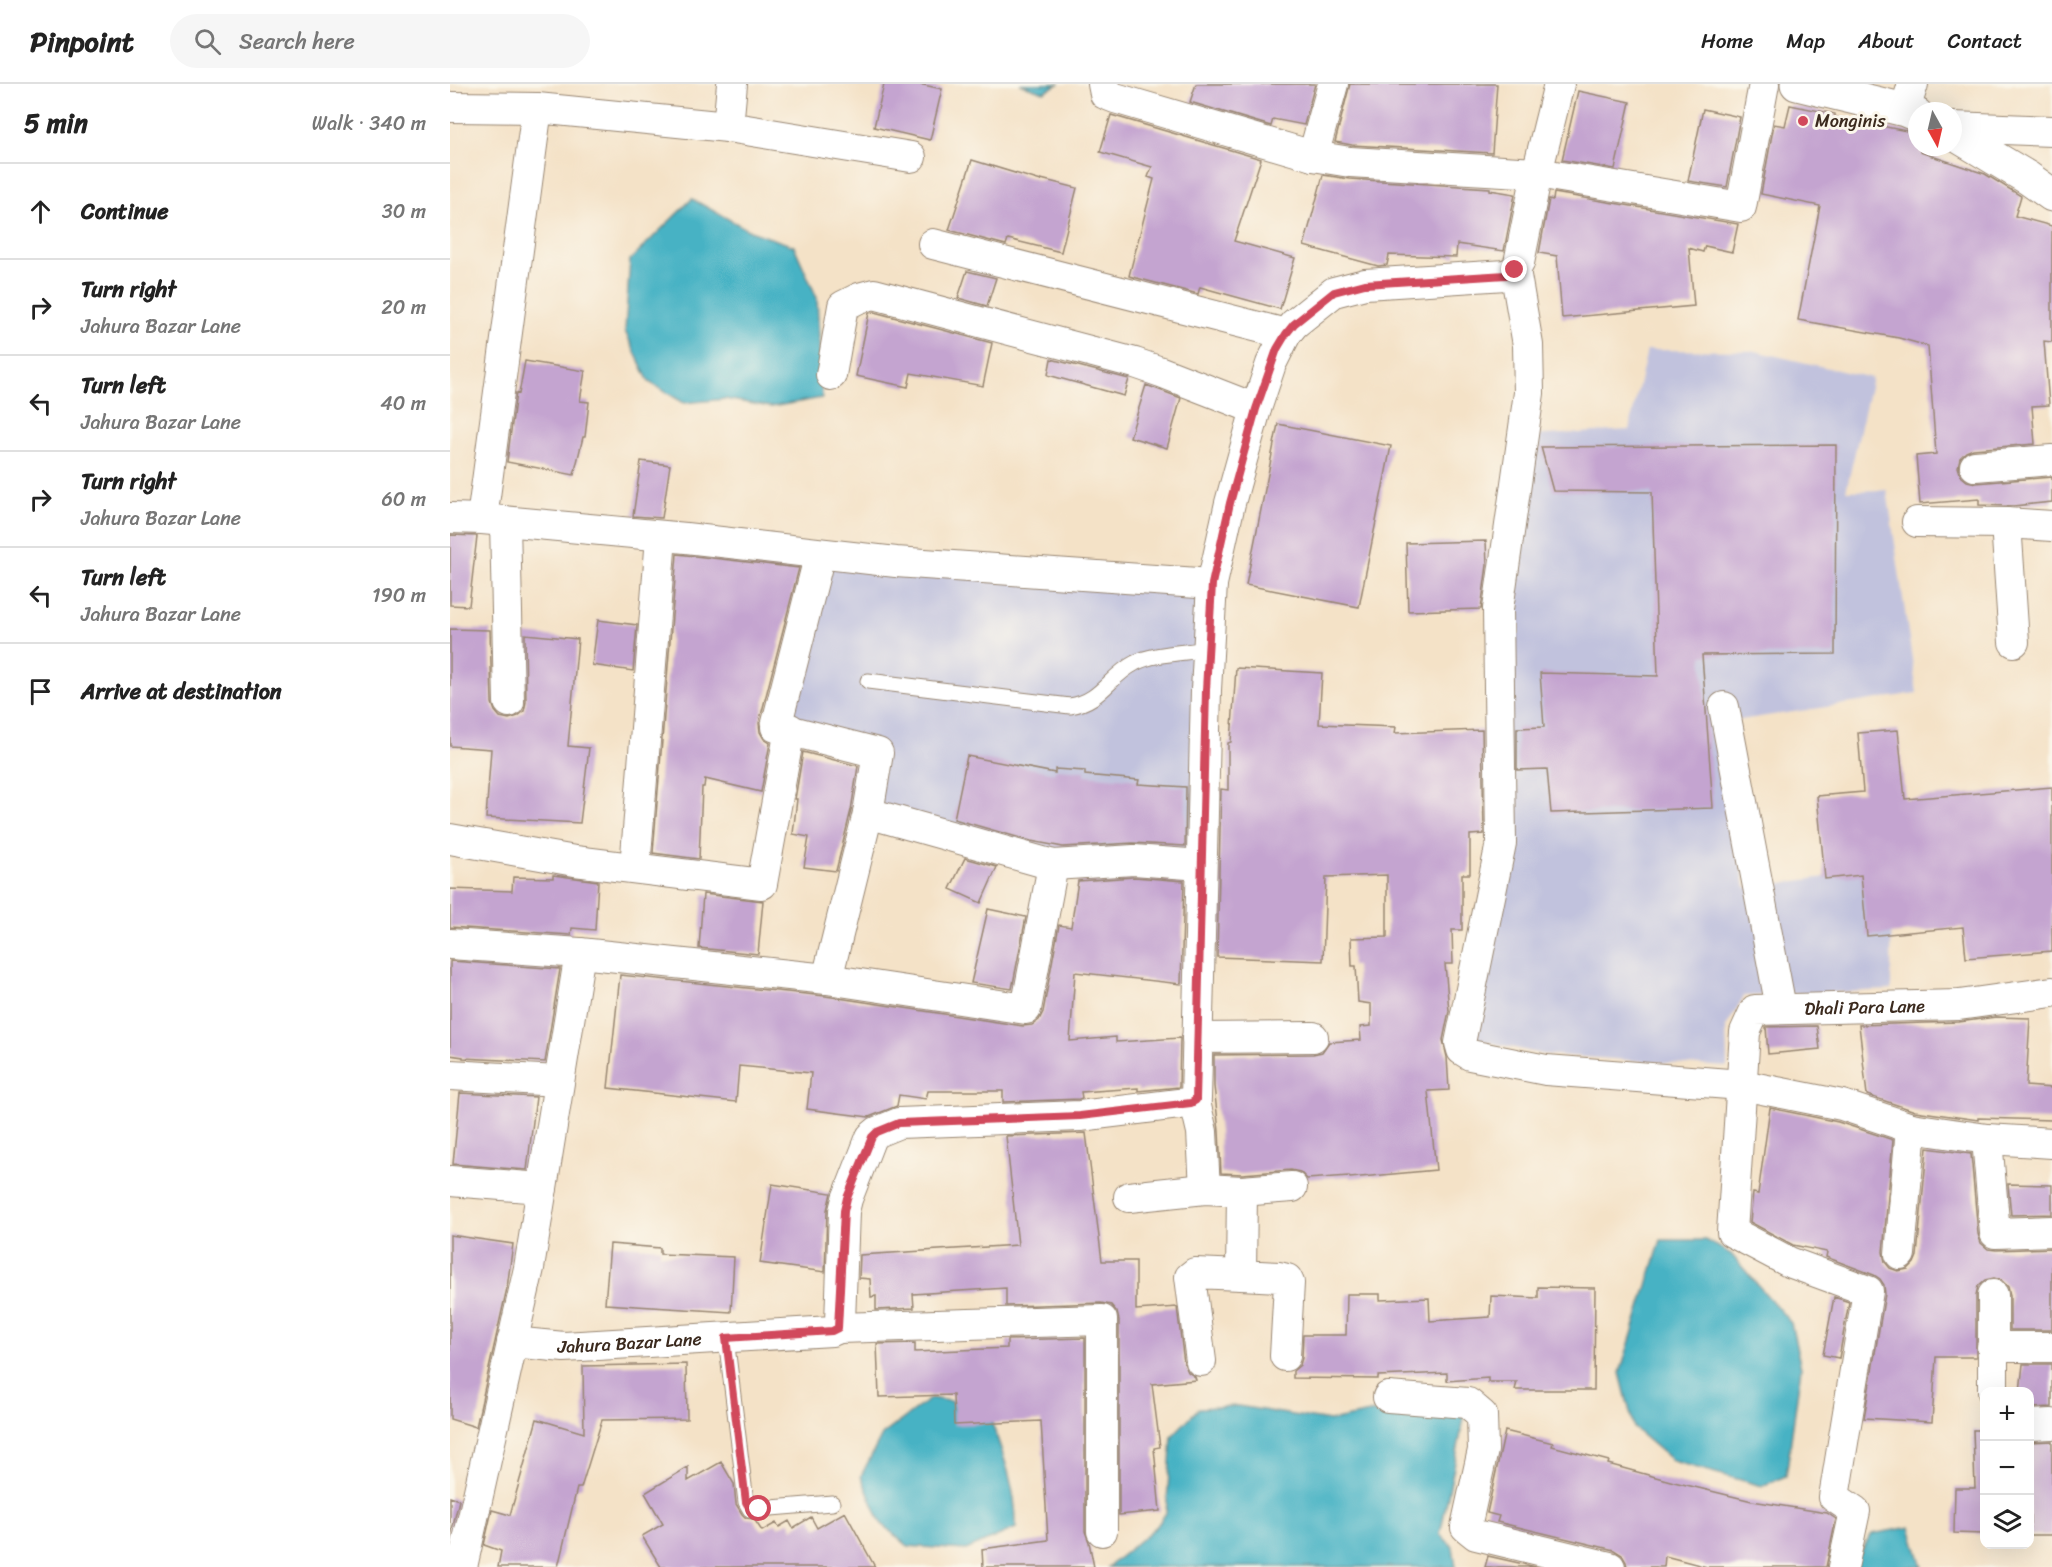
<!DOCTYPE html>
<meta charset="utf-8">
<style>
:root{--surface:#fff;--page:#f6f6f6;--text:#222;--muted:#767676;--line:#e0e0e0}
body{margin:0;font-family:Sriracha,sans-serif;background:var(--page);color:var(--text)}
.controls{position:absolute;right:18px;bottom:18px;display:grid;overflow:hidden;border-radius:12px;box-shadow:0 6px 24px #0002}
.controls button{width:54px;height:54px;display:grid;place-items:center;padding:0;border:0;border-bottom:2px solid var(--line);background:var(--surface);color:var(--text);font:30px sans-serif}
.compass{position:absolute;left:1458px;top:18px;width:54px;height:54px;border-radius:50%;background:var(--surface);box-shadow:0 6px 24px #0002;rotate:172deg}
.stop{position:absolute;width:18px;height:18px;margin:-14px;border:4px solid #d1495b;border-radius:50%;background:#fff}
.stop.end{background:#d1495b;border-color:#fff;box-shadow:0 2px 6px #0008}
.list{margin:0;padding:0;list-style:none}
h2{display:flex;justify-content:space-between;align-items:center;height:78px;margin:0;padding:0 24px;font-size:26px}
h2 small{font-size:20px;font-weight:400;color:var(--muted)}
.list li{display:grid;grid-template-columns:39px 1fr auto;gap:18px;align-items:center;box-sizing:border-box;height:96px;padding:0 24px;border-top:2px solid var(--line)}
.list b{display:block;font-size:22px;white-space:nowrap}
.list p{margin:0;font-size:20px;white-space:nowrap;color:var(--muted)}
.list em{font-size:20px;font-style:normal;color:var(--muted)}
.icon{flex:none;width:33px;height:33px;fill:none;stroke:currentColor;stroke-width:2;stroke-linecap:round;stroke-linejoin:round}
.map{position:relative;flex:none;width:1602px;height:1483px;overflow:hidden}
header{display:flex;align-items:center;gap:36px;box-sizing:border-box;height:84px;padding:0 30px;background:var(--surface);border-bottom:2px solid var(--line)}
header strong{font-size:28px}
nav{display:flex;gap:33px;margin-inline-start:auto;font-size:21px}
.search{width:420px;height:54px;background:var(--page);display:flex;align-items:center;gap:15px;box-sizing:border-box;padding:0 21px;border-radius:33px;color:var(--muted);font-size:22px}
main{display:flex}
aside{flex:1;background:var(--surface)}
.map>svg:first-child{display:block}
</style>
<header>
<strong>Pinpoint</strong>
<div class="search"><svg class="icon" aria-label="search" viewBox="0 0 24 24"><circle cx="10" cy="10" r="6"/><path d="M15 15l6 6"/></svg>Search here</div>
<nav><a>Home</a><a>Map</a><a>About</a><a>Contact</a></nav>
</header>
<main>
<aside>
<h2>5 min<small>Walk · 340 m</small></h2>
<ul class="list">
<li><svg class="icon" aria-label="ahead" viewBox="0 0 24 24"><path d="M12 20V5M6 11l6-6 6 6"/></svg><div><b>Continue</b></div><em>30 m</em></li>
<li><svg class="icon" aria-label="right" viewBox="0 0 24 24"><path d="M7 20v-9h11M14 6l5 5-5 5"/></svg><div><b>Turn right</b><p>Jahura Bazar Lane</p></div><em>20 m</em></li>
<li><svg class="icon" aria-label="left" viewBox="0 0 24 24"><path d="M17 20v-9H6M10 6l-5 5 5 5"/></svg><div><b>Turn left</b><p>Jahura Bazar Lane</p></div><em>40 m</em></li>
<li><svg class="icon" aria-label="right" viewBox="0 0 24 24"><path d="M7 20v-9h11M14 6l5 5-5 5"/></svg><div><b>Turn right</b><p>Jahura Bazar Lane</p></div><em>60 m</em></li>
<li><svg class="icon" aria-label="left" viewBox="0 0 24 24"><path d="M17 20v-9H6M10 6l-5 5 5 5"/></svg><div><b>Turn left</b><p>Jahura Bazar Lane</p></div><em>190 m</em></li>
<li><svg class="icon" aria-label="arrive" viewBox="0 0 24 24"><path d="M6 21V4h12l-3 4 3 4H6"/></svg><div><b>Arrive at destination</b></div></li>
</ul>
</aside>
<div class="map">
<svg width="1602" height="1483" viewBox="0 0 1602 1483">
<rect width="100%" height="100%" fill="#fbf7ec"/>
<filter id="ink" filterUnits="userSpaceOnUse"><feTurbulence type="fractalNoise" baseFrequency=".0167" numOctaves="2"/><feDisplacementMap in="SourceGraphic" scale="12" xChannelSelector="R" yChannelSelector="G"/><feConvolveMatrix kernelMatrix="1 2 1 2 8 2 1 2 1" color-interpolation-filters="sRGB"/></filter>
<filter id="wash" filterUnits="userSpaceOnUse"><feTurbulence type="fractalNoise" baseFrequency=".008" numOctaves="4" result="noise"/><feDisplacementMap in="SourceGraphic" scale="24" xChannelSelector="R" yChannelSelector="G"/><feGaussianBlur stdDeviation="1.35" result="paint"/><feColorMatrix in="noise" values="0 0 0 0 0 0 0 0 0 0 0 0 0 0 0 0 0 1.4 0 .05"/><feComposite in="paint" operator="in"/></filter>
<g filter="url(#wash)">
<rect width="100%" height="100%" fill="#f4e2c7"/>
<path fill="#c1c2dd" d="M1197,266L1305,267L1422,294L1396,407L1437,406L1467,609L1271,639L1295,804L1376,793L1442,760L1441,906L1294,912L1276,943L1277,983L1091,970L1004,950L1038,775L1048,530L1081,352L1179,346Z
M373,481L753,505L747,777L602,773L420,726L429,677L328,645Z"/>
<path fill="#47b2c4" stroke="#416e71" stroke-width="1.5" d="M570,0H608L594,8Z
M242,115L300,147L344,162L367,214L372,314L321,323L275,315L234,319L199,298L175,247L180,176Z
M1211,1156H1256L1281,1170L1341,1239L1351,1284L1336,1392L1312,1402L1223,1377L1184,1344L1170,1289Z
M481,1314L536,1323C550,1362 567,1402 566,1444L516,1466L457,1462L431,1439L411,1392L432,1351Z
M975,1318L1015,1330L990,1450L1003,1463L1006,1483H658L707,1442L716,1429L722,1352L749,1324L788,1322L880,1337Z
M1460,1443L1472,1483H1406V1475L1422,1450Z"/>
<g id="blocks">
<path fill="#c4a4d0" d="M434,0H469L492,5L480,56L424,43Z
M746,0H865L854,41L823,35L821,42L740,18Z
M900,0H1047L1042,69L902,61L885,58Z
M1128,7L1180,18L1165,85L1112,76Z
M1340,21L1385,30V33L1467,49V63H1471L1470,68L1535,90L1571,112L1565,132L1602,142V258L1594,257L1599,321L1582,322L1585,360L1523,365L1516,368L1510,374L1508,383L1511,392L1517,397L1526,399L1602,393V418L1563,422L1529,421V415L1470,420L1466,372L1486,370L1478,262L1449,254L1348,236L1370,122L1311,110L1324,40L1335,42Z
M1253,25L1290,33L1277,103L1238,97Z
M661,31L811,75L784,157L845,174L830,225L750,203L748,210L679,192L704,95L698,93L702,83L650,68Z
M522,76L591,97V95L627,104L611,168L558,155L556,161L499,146Z
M873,91L899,95L1040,104V106L1065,110L1054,167L1007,160L1006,173L939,171L937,181L928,182L854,162Z
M1104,109L1288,140L1282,168L1255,162L1253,168L1239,164L1244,222L1112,234L1107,172L1089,169L1099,115L1103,116Z
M517,187L546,194L537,222L508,214Z
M424,228L542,259L533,302L461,289L458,303L406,292L419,229Z
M601,275L679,295L674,312L598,291Z
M75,277L135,287L130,317L139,318L135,353H133L124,391L57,378L66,309L69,310Z
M696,301L731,314L717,364L680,353Z
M828,340L941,362L909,523L796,501Z
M1386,361L1385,570L1252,571L1263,724L1101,729L1097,685L1067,686V644L1094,643L1090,589L1208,592L1202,408L1103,407L1091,363Z
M191,377L220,381L212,434L183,432Z
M0,451L27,452L19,522L0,521Z
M1036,457L1037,481L1031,525L958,527L956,459Z
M227,470L349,484L309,639L310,648L314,655L320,659L311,708L255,695L254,703H252L249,775L203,769Z
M148,536L187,541L183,587L142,581Z
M0,545L40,546L42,619L45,627L50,633L59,635L68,632L74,627L76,618L75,550L128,555L118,662L139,664L130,739L36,734L41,665L0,662Z
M786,584L872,589L869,640L946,643L945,649L1032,646L1034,750L1020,751V790H1012V846H1002L1003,880H995L999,927L993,956L997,973L999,1006L978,1007L986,1086L900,1094L899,1092L857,1095L850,1088L841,1086L792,1090L771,1089L769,1047L764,1002V971L863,970L872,968L879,958L911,956L910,943L921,942V920L908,918L906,882H902L901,854L937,853V791L876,793L873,877L767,873L771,705L778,706V659L781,658Z
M1448,646L1455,715L1602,703V867L1516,874L1513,843L1417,852L1411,791L1375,795L1367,712L1413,708L1408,649Z
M353,668L408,682L401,726L386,787L354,783L359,753L343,750L347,715H345Z
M517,672L605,689V685L635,687V691L689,696L688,700L736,703L735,762L683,759L613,763L581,757L504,735Z
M515,774L547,783L531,819L500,805Z
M103,791L148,797L145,846L122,844L121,851L0,843V805L62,807L63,793L103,794Z
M684,793L734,797L731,900L625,888L620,957L666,953V958L730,954L729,1003L688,1007V1004L631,1008L632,1014L629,1015L553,1018V1007H478L476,1015L449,1011L447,1022L419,1033L357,1025L361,989L289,982L286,1018L158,1004L170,891L375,912L573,942L582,941L589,936L593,928L609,841L621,843L628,797Z
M253,810L313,817L308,870L249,864Z
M538,825L576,833L562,905L521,899Z
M0,877L110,885L95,978L13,974V973L0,971Z
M1546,933L1580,934L1576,1002L1602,1004V1036L1528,1034V1036L1465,1027L1417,1011L1409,941L1509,938Z
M1367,942L1370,965L1318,970L1316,943Z
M10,1009L86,1013L77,1086L3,1080Z
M1320,1024L1388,1038L1443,1056L1433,1168L1435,1178L1440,1184L1448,1187L1458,1185L1464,1179L1467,1172L1477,1064L1521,1070L1528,1150L1531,1159L1538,1165L1546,1166L1602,1164V1246H1560V1211L1558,1203L1551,1196L1544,1194L1535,1196L1528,1202L1526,1211V1273H1486L1482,1338L1414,1334L1435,1210L1434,1201L1430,1195L1424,1191L1376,1173L1377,1168L1343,1161L1300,1138L1303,1109L1308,1110Z
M636,1049L652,1177H686V1226L727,1223L734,1279L738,1288L745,1293L746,1296L702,1300L710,1363L704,1364L710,1427L669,1431V1236L667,1228L661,1221L651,1219L556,1222V1204L463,1210L464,1224L426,1226V1212L421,1213L420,1195L409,1194L410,1171L568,1161L556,1052Z
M322,1100L381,1109L377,1126L375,1188L310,1179Z
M1558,1100L1602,1101V1130L1561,1131Z
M0,1151L63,1160L57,1204L26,1343L0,1335Z
M160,1160L210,1164V1170L284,1173L281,1228L155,1220Z
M1088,1203L1145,1204L1144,1306H1065L1067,1298H1038V1294L997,1297V1289L928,1292V1295L843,1294V1287L850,1281L852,1274L853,1251H896L897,1210H930V1216L979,1214L980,1237L1040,1233L1041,1212L1088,1214Z
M1384,1213L1399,1218L1389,1274L1373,1271Z
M635,1254V1447L639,1458L644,1483H533L532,1465L598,1456L591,1337L504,1341L503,1311L429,1313L427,1260L465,1259V1268L557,1264V1256Z
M236,1280L237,1335L152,1336L131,1404H127L108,1483H48L51,1467L34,1461L42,1426L60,1431L87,1335L134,1349L133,1282Z
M1573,1280H1602V1323L1580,1324V1308H1570Z
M1523,1346H1534V1450L1504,1449L1505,1404H1525Z
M1055,1347L1103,1359L1102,1362L1159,1377L1158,1380L1224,1398L1302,1417L1377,1429L1386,1435L1376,1483H1257L1215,1472L1214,1483H1177L1176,1478L1172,1471L1164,1466L1047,1438L1049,1432L1037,1429Z
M1602,1357V1451H1580V1358Z
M271,1378L284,1400L286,1420L292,1430L296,1434L304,1435L312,1447L326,1439L329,1443L339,1437L343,1444L361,1433L367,1444L395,1428L425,1483H211L192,1452L213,1440L195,1409L238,1383V1397Z
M0,1413L9,1416L1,1451H0Z
M1038,1472L1086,1483H1035Z"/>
</g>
</g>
<g filter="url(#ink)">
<use href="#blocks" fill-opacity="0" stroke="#988672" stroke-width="1.5"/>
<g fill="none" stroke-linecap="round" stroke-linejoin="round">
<defs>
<path id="lane" d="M418,597L620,622C652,617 658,593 685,579C703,569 736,569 758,565
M276,1254L296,1418L300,1425H309L382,1419"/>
<g id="street">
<path d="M653,0L655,10L665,14L863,72L900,78L1087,89L1291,123L1314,0"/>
<path d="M0,23L87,24"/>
<path d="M1455,26L1463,0"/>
<path d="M278,43L282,0"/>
<path d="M1503,43L1602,47"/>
<path d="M863,72L883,0"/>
<path d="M483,160L836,250"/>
<path d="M1065,186L1078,261L1079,309L1048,525L1051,759L1010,959L1012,966L1020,971L1096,986L1292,1001L1392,1021L1461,1044L1537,1055L1602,1059"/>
<path d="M381,291L393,222L409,214L424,210L685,279L711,288L806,325"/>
<path d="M1525,382L1602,376"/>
<path d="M0,434L32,435L236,454L446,478L762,500"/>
<path d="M32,435L87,24L278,43L461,73"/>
<path d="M55,437L59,618"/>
<path d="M1467,438L1556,439L1602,442"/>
<path d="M1556,439L1564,558"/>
<path d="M370,470L326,643L428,669L418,729L377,895L576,925L603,781"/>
<path d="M1274,623L1331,924"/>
<path d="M418,729L603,781L684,776L751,781"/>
<path d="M0,755L125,777L312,800L340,645"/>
<path d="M185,784L211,453"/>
<path d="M0,860L130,869L377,895"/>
<path d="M747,954L863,953"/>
<path d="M0,991L108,997"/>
<path d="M745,1018L752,1048L755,1105"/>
<path d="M1537,1055L1545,1149L1602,1147"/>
<path d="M0,1097L92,1104"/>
<path d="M792,1107L791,1191L829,1193L837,1195L839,1199L835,1272"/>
<path d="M679,1113L755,1105L792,1107L842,1103"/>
<path d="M1450,1170L1461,1044"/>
<path d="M389,1244L652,1236V1447"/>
<path id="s1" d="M62,1258L114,1263L382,1247L389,1244L390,1238L394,1127L397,1115L421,1053L427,1048L449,1039L630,1032L745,1018L746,1015L756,606L762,500L780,419L806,325L821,280L836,250L844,240L884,208L915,200L1056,191L1065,186L1069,179L1087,89L1109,0"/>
<path d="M1542,1263H1602"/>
<path d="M751,1277L740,1193L745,1189L791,1191"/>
<path d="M1543,1308V1211"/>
<path d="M938,1313L1018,1319L1032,1331L1033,1366L1016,1443L1026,1451L1160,1483"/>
<path d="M1580,1341L1602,1340"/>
<path d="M12,1483L79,1184L130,869"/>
<path id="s2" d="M1393,1483L1405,1427L1384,1413L1418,1207L1339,1178L1282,1148L1295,948L1305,926L1509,921L1602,908"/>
</g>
<path id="secondary" d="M1347,0L1455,26L1467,31
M1503,49L1578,94L1602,111"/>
</defs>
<use href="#lane" stroke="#988672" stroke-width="17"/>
<use href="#street" stroke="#988672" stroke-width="32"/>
<use href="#secondary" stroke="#988672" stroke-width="35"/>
<use href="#lane" stroke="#fff" stroke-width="15"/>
<use href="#street" stroke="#fff" stroke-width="30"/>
<use href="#secondary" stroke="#fff" stroke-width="33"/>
</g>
</g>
<g fill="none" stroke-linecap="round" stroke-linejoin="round" filter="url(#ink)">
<path stroke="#d1495b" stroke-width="8" d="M309,1425H300L296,1418L276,1254L382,1247L388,1244L394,1127L397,1114L422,1053L427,1048L449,1039L630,1032L741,1019L746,1016L756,606L762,500L780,419L806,325L827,265L836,250L844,240L884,208L915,200L1056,191L1065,186"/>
</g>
<circle fill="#d1495b" stroke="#fbf7ec" stroke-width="2" cx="1353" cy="37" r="6"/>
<g text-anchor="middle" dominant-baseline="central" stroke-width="6" stroke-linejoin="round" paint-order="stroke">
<g font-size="18" fill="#3b2a1e" stroke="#fbf7ec" text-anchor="start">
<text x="1365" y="37">Monginis</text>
</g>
<g font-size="18" fill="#3b2a1e" stroke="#fbf7ec">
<text stroke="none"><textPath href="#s2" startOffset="774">Dhali Para Lane</textPath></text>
<text stroke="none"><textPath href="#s1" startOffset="118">Jahura Bazar Lane</textPath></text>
</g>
</g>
</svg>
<div class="controls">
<button>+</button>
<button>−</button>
<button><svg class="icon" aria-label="layers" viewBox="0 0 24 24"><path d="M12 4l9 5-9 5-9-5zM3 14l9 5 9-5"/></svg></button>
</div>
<svg class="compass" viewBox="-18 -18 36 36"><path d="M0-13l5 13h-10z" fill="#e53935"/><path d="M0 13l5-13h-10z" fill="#767676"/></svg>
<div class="stop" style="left:309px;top:1425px"></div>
<div class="stop end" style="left:1065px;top:186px"></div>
</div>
</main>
